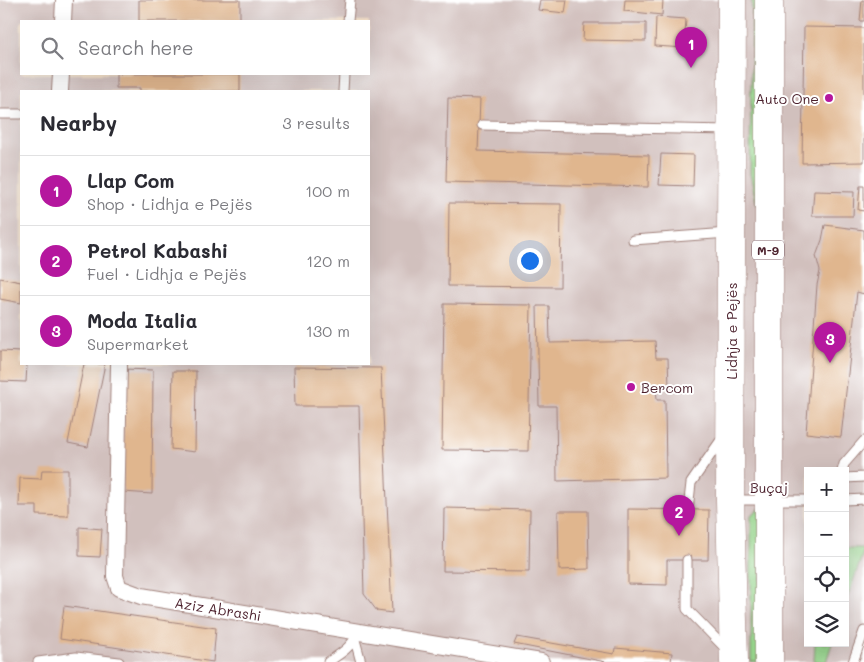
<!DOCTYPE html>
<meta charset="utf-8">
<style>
:root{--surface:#fff;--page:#f2f2f3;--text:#2b2b33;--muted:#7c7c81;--line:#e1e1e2;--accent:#b5179e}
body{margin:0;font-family:Mali,sans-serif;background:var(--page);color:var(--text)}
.controls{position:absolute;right:15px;bottom:15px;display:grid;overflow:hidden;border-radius:0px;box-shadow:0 5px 20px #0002}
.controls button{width:45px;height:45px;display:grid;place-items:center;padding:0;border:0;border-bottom:1px solid var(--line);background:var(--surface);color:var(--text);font:25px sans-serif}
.you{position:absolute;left:529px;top:260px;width:18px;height:18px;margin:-12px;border:4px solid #fff;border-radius:50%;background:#1a73e8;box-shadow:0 0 0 8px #1a73e833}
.badge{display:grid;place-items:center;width:32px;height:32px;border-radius:50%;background:var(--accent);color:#fff;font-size:16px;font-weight:700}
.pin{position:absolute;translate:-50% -41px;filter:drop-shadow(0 1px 2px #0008)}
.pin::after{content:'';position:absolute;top:26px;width:18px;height:15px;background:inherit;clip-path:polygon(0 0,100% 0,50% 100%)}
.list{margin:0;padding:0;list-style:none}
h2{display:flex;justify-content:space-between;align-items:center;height:65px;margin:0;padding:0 20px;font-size:21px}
h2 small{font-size:16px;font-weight:400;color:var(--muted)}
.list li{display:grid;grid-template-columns:32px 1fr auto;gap:15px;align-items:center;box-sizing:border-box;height:70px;padding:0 20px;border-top:1px solid var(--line)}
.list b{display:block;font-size:19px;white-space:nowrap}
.list p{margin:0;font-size:16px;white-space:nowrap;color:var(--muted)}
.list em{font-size:16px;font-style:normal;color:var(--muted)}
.icon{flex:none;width:28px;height:28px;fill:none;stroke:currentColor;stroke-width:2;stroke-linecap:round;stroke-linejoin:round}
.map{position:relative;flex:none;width:864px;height:662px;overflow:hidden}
.search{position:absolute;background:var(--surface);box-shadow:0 5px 20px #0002;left:20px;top:20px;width:350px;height:55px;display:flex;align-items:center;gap:12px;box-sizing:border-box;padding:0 18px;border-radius:0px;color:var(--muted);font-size:19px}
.panel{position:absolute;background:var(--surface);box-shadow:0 5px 20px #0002;left:20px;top:90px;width:350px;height:275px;border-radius:0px}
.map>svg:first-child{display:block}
</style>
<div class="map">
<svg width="864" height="662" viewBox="0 0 864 662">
<rect width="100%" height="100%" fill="#fff"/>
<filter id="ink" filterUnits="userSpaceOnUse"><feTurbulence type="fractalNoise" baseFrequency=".02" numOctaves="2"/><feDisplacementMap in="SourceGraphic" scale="10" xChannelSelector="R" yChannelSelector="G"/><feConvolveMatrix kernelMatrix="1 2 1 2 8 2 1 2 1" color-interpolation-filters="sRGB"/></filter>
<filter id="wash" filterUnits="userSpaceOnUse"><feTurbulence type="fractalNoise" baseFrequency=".0096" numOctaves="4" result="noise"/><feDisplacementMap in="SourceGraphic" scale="20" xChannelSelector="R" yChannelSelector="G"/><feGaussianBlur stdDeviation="1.12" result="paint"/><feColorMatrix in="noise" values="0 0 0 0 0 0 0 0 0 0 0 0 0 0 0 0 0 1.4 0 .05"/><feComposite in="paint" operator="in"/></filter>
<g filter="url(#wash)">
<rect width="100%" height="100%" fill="#f6e2c9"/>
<path fill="#d1c0bd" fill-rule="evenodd" d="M0,0H864V662H0ZM21,21H369V74H21ZM21,91H369V364H21ZM808,471H845V643H808Z"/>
<path fill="#94d38a" stroke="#6f795a" d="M752,0H761L757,205L750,174Z
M760,508L762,662H751V515Z
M845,548H864V550L845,605Z
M815,643H832L826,662H814Z"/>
<g id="blocks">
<path fill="#e0b68e" d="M139,0H240V21H139Z
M540,0H567L565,13L538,10Z
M625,0H663L662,15L624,11Z
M862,0H864V21H860Z
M656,17L686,19L684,48L655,46Z
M584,23H646V41L583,40Z
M804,27L864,28V162L802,163Z
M116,74H240V91H140V88H116Z
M448,98L480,99L478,151L649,155L648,187L446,182Z
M661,154L694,155L693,186L659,185Z
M860,186H864V211L858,210Z
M814,191L854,192L853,216H812Z
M449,203L561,204L560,287L448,286Z
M825,225L864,230V294L857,292L841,437L806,433L817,285L820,271L816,256L822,240Z
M0,278L21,282V303L0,299Z
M444,304L531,305L528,451L442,450Z
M537,306H549L550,343L655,341L656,358H668L669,387H656L657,400H665L666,478L557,481L556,406H539Z
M0,351L21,352V364H27L26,382L0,381Z
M84,364H105L88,447L68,443Z
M294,367L381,368L392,613L377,611L364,594L359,406H295Z
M124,369L153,370L152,494L123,492Z
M173,371H196L195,452L171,449Z
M42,470H68V516L37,515V506H19L20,478L41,479Z
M444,508L530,510L529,572L443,571Z
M628,509L709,510L708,560H667V585L628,584Z
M558,511H588L589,569L559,570Z
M79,527L102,529L100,557L79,556Z
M64,606L216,628L213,662L60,639Z
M517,637L614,654L615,648L672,653L671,662H606L514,644Z"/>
</g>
</g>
<g filter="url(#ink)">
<use href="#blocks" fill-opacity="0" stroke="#a0807a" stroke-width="1"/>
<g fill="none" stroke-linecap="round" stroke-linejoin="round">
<defs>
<path id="lane" d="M348,21L350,0
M343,91L344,74
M0,114H21
M482,125L729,130
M633,240L728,233
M842,471L844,464L864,441
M845,478L864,477
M733,500H808
M845,500L864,499
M688,510L691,483L723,437
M687,560V609L728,651
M355,640L361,662
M38,662L76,657L119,662
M328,662C342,653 351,647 359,632
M853,662L864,631"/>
<path id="street" d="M63,21L64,0
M60,91L61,74
M119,364L115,576L119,588L141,596L541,662"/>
<path id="highway" d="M732,0L730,500L734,662
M769,662V0"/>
</defs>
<use href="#lane" stroke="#a0807a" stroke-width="11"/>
<use href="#street" stroke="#a0807a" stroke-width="18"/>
<use href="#highway" stroke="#a0807a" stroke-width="29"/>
<use href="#lane" stroke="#fff" stroke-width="9"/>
<use href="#street" stroke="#fff" stroke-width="16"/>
<use href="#highway" stroke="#fff" stroke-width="28"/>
</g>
</g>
<g fill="#b5179e" stroke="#fff" stroke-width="2">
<circle cx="829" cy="98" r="5"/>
<circle cx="631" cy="387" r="5"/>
</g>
<g text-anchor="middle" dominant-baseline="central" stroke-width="4" stroke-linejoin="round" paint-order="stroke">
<rect fill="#fff" stroke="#80626b" stroke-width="1" x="752" y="240.5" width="32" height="19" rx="4"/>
<g font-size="12" font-weight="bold" fill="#4a1f2b">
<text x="768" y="250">M-9</text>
</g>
<g font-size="14" fill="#4a1f2b" stroke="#fff" text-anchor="end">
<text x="819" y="98">Auto One</text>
<text x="641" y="387" text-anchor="start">Bercom</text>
</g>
<g font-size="14" fill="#4a1f2b" stroke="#fff">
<text transform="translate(731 331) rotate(-90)">Lidhja e Pejës</text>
<text x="769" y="487">Buçaj</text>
<text transform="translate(218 609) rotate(9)">Aziz Abrashi</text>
</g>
</g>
</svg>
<div class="controls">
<button>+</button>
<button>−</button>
<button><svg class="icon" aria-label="locate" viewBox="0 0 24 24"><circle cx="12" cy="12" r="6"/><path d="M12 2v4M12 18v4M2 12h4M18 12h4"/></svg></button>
<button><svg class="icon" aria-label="layers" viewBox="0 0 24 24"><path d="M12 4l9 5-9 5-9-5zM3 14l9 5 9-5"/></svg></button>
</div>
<div class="you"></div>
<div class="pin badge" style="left:691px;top:68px">1</div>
<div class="pin badge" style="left:679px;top:536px">2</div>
<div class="pin badge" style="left:830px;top:363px">3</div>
<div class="search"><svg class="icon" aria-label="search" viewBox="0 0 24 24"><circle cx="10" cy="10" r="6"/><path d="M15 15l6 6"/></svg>Search here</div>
<section class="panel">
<h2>Nearby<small>3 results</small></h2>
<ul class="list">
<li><span class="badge">1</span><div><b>Llap Com</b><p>Shop · Lidhja e Pejës</p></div><em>100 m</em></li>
<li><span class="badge">2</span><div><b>Petrol Kabashi</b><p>Fuel · Lidhja e Pejës</p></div><em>120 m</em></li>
<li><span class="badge">3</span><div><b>Moda Italia</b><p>Supermarket</p></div><em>130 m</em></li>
</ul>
</section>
</div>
